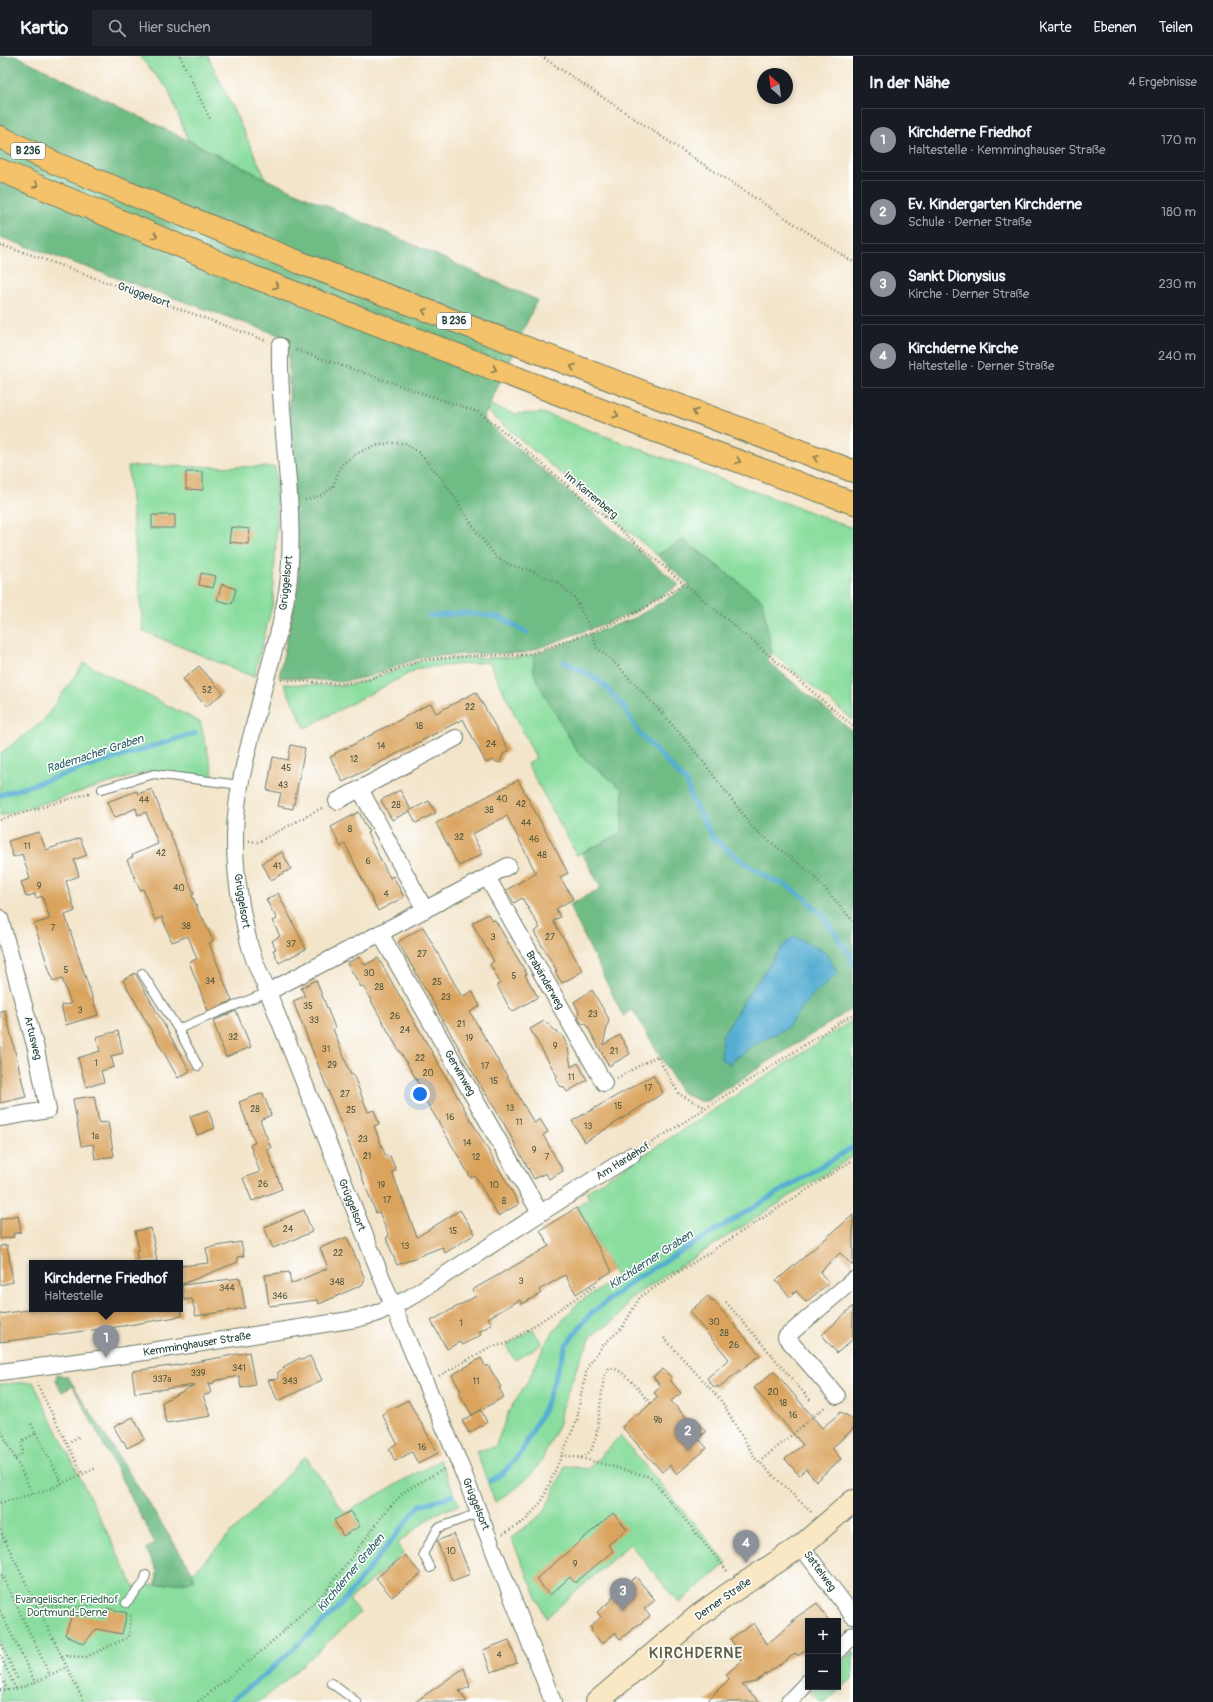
<!DOCTYPE html>
<html lang="de">
<meta charset="utf-8">
<style>
:root{--surface:#171b24;--page:#20242c;--text:#f1f3f6;--muted:#9ea1a6;--line:#363941;--accent:#8c9099}
body{margin:0;font-family:Pangolin,sans-serif;background:var(--page);color:var(--text)}
.controls{position:absolute;right:12px;bottom:12px;display:grid;overflow:hidden;border-radius:0px;box-shadow:0 2px 6px #0003}
.controls button{width:36px;height:36px;display:grid;place-items:center;padding:0;border:0;border-bottom:1px solid var(--line);background:var(--surface);color:var(--text);font:20px sans-serif}
.compass{position:absolute;left:757px;top:12px;width:36px;height:36px;border-radius:50%;background:var(--surface);box-shadow:0 2px 6px #0003;rotate:332deg}
.you{position:absolute;left:420px;top:1038px;width:14px;height:14px;margin:-10px;border:3px solid #fff;border-radius:50%;background:#1a73e8;box-shadow:0 0 0 6px #1a73e833}
.badge{display:grid;place-items:center;width:26px;height:26px;border-radius:50%;background:var(--accent);color:#fff;font-size:13px;font-weight:700}
.pin{position:absolute;translate:-50% -33px;filter:drop-shadow(0 1px 2px #0008)}
.pin::after{content:'';position:absolute;top:21px;width:14px;height:12px;background:inherit;clip-path:polygon(0 0,100% 0,50% 100%)}
.popup{position:absolute;left:29px;top:1204px;width:154px;height:52px;box-sizing:border-box;display:grid;place-content:center;border-radius:0px;background:var(--surface);filter:drop-shadow(0 1px 3px #0005);font-size:13px;white-space:nowrap;color:var(--muted)}
.popup b{font-size:15px;color:var(--text)}
.popup::after{content:'';position:absolute;left:50%;top:100%;margin-left:-8px;border:8px solid transparent;border-top-color:var(--surface)}
.list{margin:0;padding:0;list-style:none}
h2{display:flex;justify-content:space-between;align-items:center;height:52px;margin:0;padding:0 16px;font-size:17px}
h2 small{font-size:13px;font-weight:400;color:var(--muted)}
.list li{display:grid;grid-template-columns:26px 1fr auto;gap:12px;align-items:center;box-sizing:border-box;height:64px;margin:0 8px 8px;padding:0 8px;border:1px solid var(--line);border-radius:0px}
.list b{display:block;font-size:15px;white-space:nowrap}
.list p{margin:0;font-size:13px;white-space:nowrap;color:var(--muted)}
.list em{font-size:13px;font-style:normal;color:var(--muted)}
.icon{flex:none;width:22px;height:22px;fill:none;stroke:currentColor;stroke-width:2;stroke-linecap:round;stroke-linejoin:round}
.map{position:relative;flex:none;width:853px;height:1646px;overflow:hidden}
header{display:flex;align-items:center;gap:24px;box-sizing:border-box;height:56px;padding:0 20px;background:var(--surface);border-bottom:1px solid var(--line)}
header strong{font-size:19px}
nav{display:flex;gap:22px;margin-inline-start:auto;font-size:14px}
.search{width:280px;height:36px;background:var(--page);display:flex;align-items:center;gap:10px;box-sizing:border-box;padding:0 14px;border-radius:0px;color:var(--muted);font-size:15px}
main{display:flex}
aside{flex:1;background:var(--surface)}
.map>svg:first-child{display:block}
</style>
<header>
<strong>Kartio</strong>
<div class="search"><svg class="icon" aria-label="search" viewBox="0 0 24 24"><circle cx="10" cy="10" r="6"/><path d="M15 15l6 6"/></svg>Hier suchen</div>
<nav><a>Karte</a><a>Ebenen</a><a>Teilen</a></nav>
</header>
<main>
<div class="map">
<svg width="853" height="1646" viewBox="0 0 853 1646">
<rect width="100%" height="100%" fill="#fff"/>
<filter id="ink" filterUnits="userSpaceOnUse"><feTurbulence type="fractalNoise" baseFrequency=".025" numOctaves="2"/><feDisplacementMap in="SourceGraphic" scale="8" xChannelSelector="R" yChannelSelector="G"/><feConvolveMatrix kernelMatrix="1 2 1 2 8 2 1 2 1" color-interpolation-filters="sRGB"/></filter>
<filter id="wash" filterUnits="userSpaceOnUse"><feTurbulence type="fractalNoise" baseFrequency=".012" numOctaves="4" result="noise"/><feDisplacementMap in="SourceGraphic" scale="16" xChannelSelector="R" yChannelSelector="G"/><feGaussianBlur stdDeviation="0.9" result="paint"/><feColorMatrix in="noise" values="0 0 0 0 0 0 0 0 0 0 0 0 0 0 0 0 0 1.4 0 .05"/><feComposite in="paint" operator="in"/></filter>
<g filter="url(#wash)">
<rect width="100%" height="100%" fill="#f3e5ca"/>
<path fill="#8add9e" stroke="#548d69" d="M139,0H208L266,123L188,84L168,33Z
M490,349L514,358L543,357L853,472V664L772,597L762,544L684,484L657,499L487,355Z
M128,410L275,411L277,465L273,546L254,621L143,575Z
M535,598L533,613L578,697L623,734L622,777L577,799L527,708L536,702L489,606L419,612L305,672L284,628L342,630L364,626L421,605L471,602L523,601Z
M84,607L200,666L214,722L153,714L0,760V698L43,665Z
M853,964V1100L629,1243L622,1257L608,1269L592,1279L578,1308L561,1354L559,1367L543,1402L532,1418L516,1432L495,1446L476,1395L495,1391L509,1355L529,1323L545,1288L557,1271L579,1246L617,1222L577,1150L589,1142L586,1136Z
M533,1273L542,1288L515,1304L506,1290Z
M33,1326L134,1531L193,1525V1517L305,1400L345,1457L440,1404L459,1449L435,1458L397,1488L404,1497L349,1544L360,1557L276,1633L259,1646H0V1328Z
M620,1380L727,1507L679,1547L630,1488L546,1562L511,1482L544,1457L565,1410L588,1413Z
M853,1595V1622L826,1646H821L810,1637L817,1631H838V1610Z"/>
<path fill="#6fbc85" stroke="#477c5c" fill-rule="evenodd" d="M0,0H17L266,123L537,244L483,363L679,529L633,557L525,597L467,598L422,601L367,621L342,626L279,621L299,526L291,411L288,282L0,181Z
M683,484L762,544L772,597L766,604L853,676V952L707,1045H700L681,1036L633,954L623,960L569,849L601,832L582,797L622,777L623,734L578,697L538,627L533,613L535,598L635,562L690,529L657,499ZM782,891L837,917L810,942L787,972L752,990L729,1008L722,980L747,940Z
M57,1318L68,1321L193,1517V1525L156,1529L157,1515L146,1493L155,1487L73,1330L62,1336L56,1325Z"/>
<path fill="#55add2" stroke="#3a7583" d="M794,880L825,896L838,917L810,942L787,972L752,990L729,1008L721,1003L722,980L747,940L782,891Z"/>
<g fill="none" stroke-linecap="round" stroke-linejoin="round">
<path stroke="#55add2" stroke-width="5" d="M429,560L463,557L499,561L527,577
M564,606L594,621L606,631L624,651L639,677L687,727L691,741L713,782L738,802L770,823L786,829L805,842L825,862L851,900L853,908
M0,739L195,677
M490,1425L503,1417L521,1397L545,1351L566,1289L589,1259L637,1222L853,1091
M230,1646L268,1616L337,1553L419,1450L453,1439"/>
</g>
<g id="blocks">
<path fill="#daa45e" d="M186,416H203V434L186,433Z
M152,459H175V472H152Z
M231,471L250,473L248,488L229,486Z
M201,517L216,520L213,532L199,529Z
M222,528L236,533L232,548L217,544Z
M199,610L223,637L206,651L183,623Z
M476,636L509,695L503,698L500,707L492,704L486,707L463,663L343,726L330,701L335,699V697L349,691L387,670V671L425,650L431,648L436,657Z
M291,689L305,692L293,753L278,750L281,737L267,734L273,701L288,704Z
M518,724L568,817L560,821L573,843L556,853L560,861L553,865L583,915L562,927L555,916L557,915L534,876L540,872L522,842L514,847L506,834L536,817L507,760L472,778L482,798L459,810L436,767Z
M152,733L194,838L192,839L201,862H203L213,885L209,887L232,945L208,955L189,906L197,903L188,880L172,886L162,861L155,864L143,833L140,834L127,804L133,801L132,799L158,788L146,756L138,759L136,752L114,762L107,746L137,735L138,738Z
M400,734L411,754L429,745L436,757L416,767L410,755L392,764L381,744Z
M359,756L369,776L367,777L390,822L393,820L404,841L378,855L345,788L341,791L331,771Z
M39,776L46,794L80,782L87,799L74,804L79,820L66,825L75,855L65,859L98,959L66,969L61,949L71,948L62,922L53,925L34,868L50,863L42,840L36,842L35,838L26,841L21,826L30,823L22,798L13,801L8,785Z
M282,796L291,813L271,824L262,807Z
M278,837L306,893L279,907L273,894L276,893L272,885L280,880L272,865L277,863L266,844Z
M488,858L492,865L495,864L527,918L525,919L538,941L512,956L497,929L500,927L490,908L494,905L472,867Z
M423,871L462,941L472,935L480,950L470,956L534,1067L540,1063L548,1076L543,1079L563,1115L549,1123L546,1117L534,1123L503,1066L487,1039H486L398,886Z
M359,901L365,909L378,902L519,1148L498,1160L475,1120L471,1122L422,1038L424,1037L400,995H399L363,930L361,931L347,907Z
M135,917L190,1015L178,1022L123,924Z
M316,924L335,972L333,973L351,1019L353,1018L368,1056L374,1054L379,1068L374,1070L386,1101L390,1100L396,1114L392,1116L417,1181L460,1154L475,1178L445,1197L442,1191L397,1209L386,1182L389,1180L379,1156L376,1157L293,945L305,940L301,932Z
M592,934L609,963L603,989L620,979L630,998L609,1010L586,968L581,967L578,961L579,956L574,946Z
M5,954L26,1041L0,1047V955Z
M236,955L251,991L226,1001L213,965Z
M544,965L563,981L568,992L571,1011L578,1007L587,1024L567,1036L564,1031L560,1030L556,1023L557,1020L530,973Z
M118,975L123,997L111,1000L114,1011L101,1015L104,1026L86,1031L78,1002L100,995L96,981Z
M653,1019L663,1037L585,1086L572,1065Z
M263,1037L271,1059L260,1064L271,1092L267,1093L282,1133L252,1145L243,1122L260,1116L250,1089L255,1087L239,1046Z
M94,1040L99,1067L108,1066L114,1100L95,1103L93,1088L81,1090L73,1043Z
M208,1054L215,1072L197,1079L190,1060Z
M576,1152L612,1215L576,1238L565,1219L539,1234L541,1237L522,1248L520,1244L488,1262L492,1268L479,1276L481,1279L462,1289L460,1286L447,1293L431,1265L476,1240L472,1234L549,1190L540,1174Z
M304,1154L312,1176L273,1192L264,1171Z
M18,1159L21,1176L13,1178L14,1181L0,1183V1163Z
M853,1159V1210L840,1197L820,1216L829,1227L806,1246L796,1235L790,1241L776,1225Z
M151,1172L157,1205L138,1207L136,1194H139L135,1175Z
M347,1181L365,1223L362,1229L319,1248L317,1244L269,1250L265,1219L289,1216L291,1228L328,1212L320,1192Z
M241,1186L244,1200L237,1201L238,1206L180,1229V1210L209,1207L206,1192Z
M7,1189L13,1226L0,1229V1190Z
M240,1222L245,1252L196,1260L192,1243L184,1244L182,1229Z
M708,1240L712,1245L713,1244L760,1299L719,1331H714L707,1322L729,1303L689,1256Z
M853,1250V1283L837,1297L822,1279Z
M35,1253H181L182,1260L123,1270L0,1286V1258Z
M249,1296L255,1329L241,1332L239,1320L214,1325V1327L208,1328L211,1337L203,1340L211,1360L166,1367L162,1346L195,1329L135,1337L132,1315L179,1309Z
M310,1300L322,1324L278,1345L268,1324L278,1323V1316L284,1313L283,1311L300,1302L302,1304Z
M481,1302L486,1311L488,1309L501,1331L499,1332L504,1341L472,1359L459,1337L461,1335L452,1319Z
M663,1313L672,1322L670,1324L681,1337L671,1345L690,1366L694,1363L706,1376L698,1382L707,1392L677,1418L670,1409L662,1416L622,1371L637,1357L638,1359L658,1341L654,1337L661,1330L653,1321Z
M774,1315L822,1372L841,1356L853,1363V1373L832,1392L841,1403L816,1425L806,1413L799,1419L785,1403L803,1389L754,1332Z
M408,1344L438,1397L418,1408L412,1396L395,1405L389,1393L397,1387L382,1358Z
M481,1354L487,1366L469,1377L462,1365Z
M133,1361L145,1383L127,1392L124,1385H122L114,1371Z
M351,1455L360,1470L343,1480L334,1464Z
M613,1457L627,1473L608,1489L613,1495L575,1527L570,1521L550,1539L536,1523Z
M454,1478L470,1518L452,1525L437,1485Z
M405,1499L421,1518L392,1541L376,1522Z
M636,1521L655,1544L644,1553L650,1560L620,1583L615,1577L602,1588L591,1574L592,1573L590,1571L601,1561L597,1556L612,1544L611,1542Z
M817,1547L829,1565H808V1592L798,1600L796,1597L755,1626L742,1629L760,1646H706L729,1623L726,1618L742,1605L733,1593L736,1591L730,1583L754,1567L767,1588L795,1565H791Z
M107,1552L127,1557L122,1578L96,1573L84,1588L65,1579L72,1559L105,1562Z
M509,1584L517,1607L491,1616L483,1594Z
M464,1612L470,1631L459,1635L467,1646H415Z"/>
</g>
</g>
<g filter="url(#ink)">
<use href="#blocks" fill-opacity="0" stroke="#697868" stroke-width="1"/>
<g fill="none" stroke-linecap="round" stroke-linejoin="round">
<defs>
<path id="lane" d="M102,733L154,718L240,729
M142,917L178,973L198,1010
M178,973L268,936
M430,1512L423,1498L438,1472L479,1457
M126,1547L143,1528L146,1519
M331,1627L357,1646"/>
<path id="street" d="M280,290C278,367 296,444 289,521C285,558 274,594 264,630C252,681 234,733 235,786C235,820 241,854 249,887C253,904 261,920 268,936L393,1250L461,1411L553,1646
M360,733L425,854
M337,745L456,682
M487,821L604,1027
M0,862L36,993L48,1054L0,1062
M380,877L540,1157
M268,936L508,810
M0,1316L106,1302L356,1263L375,1258L409,1242L550,1151L632,1099
M837,1340L786,1281L853,1224
M801,1490L853,1560
M838,1595L853,1579
M789,1646L808,1626"/>
<path id="secondary" d="M597,1646L698,1560L727,1539L801,1490L853,1445"/>
<path id="highway" d="M0,81L57,108L301,207L853,415
M0,114L251,220L653,374L853,447"/>
</defs>
<use href="#lane" stroke="#697868" stroke-width="10"/>
<use href="#street" stroke="#697868" stroke-width="18"/>
<use href="#secondary" stroke="#697868" stroke-width="24"/>
<use href="#highway" stroke="#697868" stroke-width="24"/>
<path stroke="#697868" stroke-width="2.5" stroke-dasharray="1 3" stroke-linecap="butt" d="M180,0L210,63
M541,0L680,93L853,206
M0,189L32,199L267,285
M296,294L478,356L497,370L853,670
M305,444L322,439L333,431L341,409L356,398L372,391L389,387H406L419,397L443,424L479,479L497,502L510,509L529,514L557,526L575,542L592,576L597,592L612,604L663,658L698,699L754,773L813,819L853,865
M281,624L342,628L369,623L422,604L468,600L526,599L592,576L636,557L684,528
M0,764L92,736
M249,785L258,786L324,751
M617,1022L657,1000L679,1038L706,1052
M645,1091L853,958
M726,1246L811,1345
M664,1282L720,1343L755,1402L812,1457
M439,1320L490,1291L506,1288L596,1229
M36,1326L83,1419
M0,1372L33,1438
M36,1377L62,1427
M67,1387L80,1380
M562,1399L581,1402L591,1395L596,1381L604,1321L609,1312C622,1310 642,1338 651,1348
M581,1402L650,1421L728,1516
M15,1403L21,1400L23,1393L21,1388L22,1385L36,1377L31,1367
M759,1406L826,1350
M0,1447L6,1445L45,1435L96,1412
M0,1474L84,1646
M503,1478L526,1464L542,1445L577,1364L581,1338L588,1310L603,1289L622,1272L640,1241L853,1104
M0,1515L50,1619
M36,1548C51,1550 69,1553 84,1550C97,1548 101,1546 115,1546
M0,1555L35,1626
M0,1585L18,1624
M0,1599L16,1633
M62,1600L86,1601L129,1581L131,1557
M0,1619L8,1635
M0,1634C23,1636 46,1620 67,1611
M198,1646L265,1592L325,1536L388,1453L405,1435L445,1412"/>
<use href="#lane" stroke="#fff" stroke-width="8"/>
<use href="#street" stroke="#fff" stroke-width="16"/>
<use href="#secondary" stroke="#fae7c3" stroke-width="22"/>
<use href="#highway" stroke="#f3c26a" stroke-width="22"/>
</g>
<defs><path id="oneway-chevron" d="M-2-3.5L2.5 0L-2 3.5" fill="none" stroke-width="1.6" stroke-linecap="round" stroke-linejoin="round"/></defs>
<g stroke="#7e794c">
<use href="#oneway-chevron" transform="translate(36 129) rotate(23)"/>
<use href="#oneway-chevron" transform="translate(155 180) rotate(23)"/>
<use href="#oneway-chevron" transform="translate(276 230) rotate(21)"/>
<use href="#oneway-chevron" transform="translate(425 255) rotate(-159)"/>
<use href="#oneway-chevron" transform="translate(573 311) rotate(-159)"/>
<use href="#oneway-chevron" transform="translate(494 313) rotate(21)"/>
<use href="#oneway-chevron" transform="translate(695 356) rotate(-160)"/>
<use href="#oneway-chevron" transform="translate(616 359) rotate(21)"/>
<use href="#oneway-chevron" transform="translate(816 402) rotate(-160)"/>
<use href="#oneway-chevron" transform="translate(738 405) rotate(20)"/>
</g>
</g>
<g text-anchor="middle" dominant-baseline="central" stroke-width="3" stroke-linejoin="round" paint-order="stroke">
<g font-size="9" fill="#4e573e">
<text x="207" y="634">52</text>
<text x="470" y="651">22</text>
<text x="419" y="670">18</text>
<text x="491" y="688">24</text>
<text x="381" y="690">14</text>
<text x="354" y="703">12</text>
<text x="286" y="712">45</text>
<text x="283" y="729">43</text>
<text x="502" y="743">40</text>
<text x="144" y="744">44</text>
<text x="521" y="748">42</text>
<text x="396" y="749">28</text>
<text x="489" y="754">38</text>
<text x="526" y="767">44</text>
<text x="350" y="773">8</text>
<text x="459" y="781">32</text>
<text x="534" y="783">46</text>
<text x="27" y="790">11</text>
<text x="161" y="797">42</text>
<text x="542" y="799">48</text>
<text x="368" y="805">6</text>
<text x="277" y="810">41</text>
<text x="39" y="830">9</text>
<text x="179" y="832">40</text>
<text x="386" y="838">4</text>
<text x="186" y="870">38</text>
<text x="53" y="872">7</text>
<text x="493" y="881">3</text>
<text x="550" y="881">27</text>
<text x="291" y="888">37</text>
<text x="422" y="898">27</text>
<text x="66" y="914">5</text>
<text x="369" y="917">30</text>
<text x="514" y="920">5</text>
<text x="210" y="925">34</text>
<text x="437" y="926">25</text>
<text x="379" y="931">28</text>
<text x="446" y="941">23</text>
<text x="308" y="950">35</text>
<text x="80" y="954">3</text>
<text x="593" y="958">23</text>
<text x="395" y="960">26</text>
<text x="314" y="964">33</text>
<text x="461" y="968">21</text>
<text x="405" y="974">24</text>
<text x="233" y="981">32</text>
<text x="469" y="982">19</text>
<text x="555" y="990">9</text>
<text x="326" y="993">31</text>
<text x="614" y="995">21</text>
<text x="420" y="1002">22</text>
<text x="96" y="1007">1</text>
<text x="332" y="1009">29</text>
<text x="485" y="1010">17</text>
<text x="428" y="1017">20</text>
<text x="571" y="1021">11</text>
<text x="494" y="1025">15</text>
<text x="648" y="1032">17</text>
<text x="345" y="1038">27</text>
<text x="618" y="1050">15</text>
<text x="510" y="1052">13</text>
<text x="255" y="1053">28</text>
<text x="351" y="1054">25</text>
<text x="450" y="1061">16</text>
<text x="519" y="1066">11</text>
<text x="588" y="1070">13</text>
<text x="95" y="1080">1a</text>
<text x="363" y="1083">23</text>
<text x="467" y="1087">14</text>
<text x="534" y="1094">9</text>
<text x="367" y="1100">21</text>
<text x="476" y="1101">12</text>
<text x="547" y="1101">7</text>
<text x="263" y="1128">26</text>
<text x="381" y="1129">19</text>
<text x="494" y="1129">10</text>
<text x="387" y="1144">17</text>
<text x="504" y="1145">8</text>
<text x="288" y="1173">24</text>
<text x="453" y="1175">15</text>
<text x="405" y="1190">13</text>
<text x="338" y="1197">22</text>
<text x="521" y="1225">3</text>
<text x="337" y="1226">348</text>
<text x="227" y="1232">344</text>
<text x="280" y="1240">346</text>
<text x="714" y="1266">30</text>
<text x="461" y="1267">1</text>
<text x="724" y="1277">28</text>
<text x="734" y="1289">26</text>
<text x="239" y="1312">341</text>
<text x="198" y="1317">339</text>
<text x="162" y="1323">337a</text>
<text x="290" y="1325">343</text>
<text x="476" y="1325">11</text>
<text x="773" y="1336">20</text>
<text x="783" y="1347">18</text>
<text x="793" y="1359">16</text>
<text x="658" y="1364">9b</text>
<text x="422" y="1391">16</text>
<text x="451" y="1495">10</text>
<text x="575" y="1508">9</text>
<text x="499" y="1599">4</text>
</g>
<g fill="#fff" stroke="#627771" stroke-width="1">
<rect x="11" y="87" width="34" height="16" rx="3"/>
<rect x="437" y="257" width="34" height="16" rx="3"/>
</g>
<g font-size="10" font-weight="bold" fill="#1f3d34">
<text x="28" y="95">B 236</text>
<text x="454" y="265">B 236</text>
</g>
<g font-size="11" fill="#1f3d34" stroke="#fff">
<text transform="translate(144 239) rotate(20)">Grüggelsort</text>
<text transform="translate(591 439) rotate(40)">Im Karrenberg</text>
<text transform="translate(286 527) rotate(-84)">Grüggelsort</text>
<text transform="translate(242 845) rotate(81)">Grüggelsort</text>
<text transform="translate(545 924) rotate(60)">Brabänderweg</text>
<text transform="translate(33 982) rotate(76)">Artusweg</text>
<text transform="translate(460 1017) rotate(60)">Gerwinweg</text>
<text transform="translate(623 1105) rotate(-32)">Am Hardehof</text>
<text transform="translate(352 1149) rotate(68)">Grüggelsort</text>
<text transform="translate(197 1288) rotate(-9)">Kemminghauser Straße</text>
<text transform="translate(476 1448) rotate(68)">Grüggelsort</text>
<text transform="translate(820 1515) rotate(54)">Sattelweg</text>
<text transform="translate(723 1543) rotate(-35)">Derner Straße</text>
</g>
<g font-size="11" fill="#3a654e" stroke="#fff">
<text x="67" y="1543">Evangelischer Friedhof<tspan x="67" dy="13">Dortmund-Derne</tspan></text>
</g>
<g font-size="12" font-style="italic" fill="#32646b" stroke="#fff">
<text transform="translate(95 698) rotate(-18)">Rademacher Graben</text>
<text transform="translate(651 1204) rotate(-33)">Kirchderner Graben</text>
<text transform="translate(351 1517) rotate(-50)">Kirchderner Graben</text>
</g>
<g font-size="15" font-weight="bold" letter-spacing="1" fill="#606143" stroke="#fff">
<text x="696" y="1597">KIRCHDERNE</text>
</g>
</g>
</svg>
<div class="controls">
<button>+</button>
<button>−</button>
</div>
<svg class="compass" viewBox="-18 -18 36 36"><path d="M0-13l5 13h-10z" fill="#e53935"/><path d="M0 13l5-13h-10z" fill="#9ea1a6"/></svg>
<div class="you"></div>
<div class="pin badge" style="left:106px;top:1302px">1</div>
<div class="popup"><b>Kirchderne Friedhof</b>Haltestelle</div>
<div class="pin badge" style="left:688px;top:1395px">2</div>
<div class="pin badge" style="left:623px;top:1555px">3</div>
<div class="pin badge" style="left:746px;top:1507px">4</div>
</div>
<aside>
<h2>In der Nähe<small>4 Ergebnisse</small></h2>
<ul class="list">
<li><span class="badge">1</span><div><b>Kirchderne Friedhof</b><p>Haltestelle · Kemminghauser Straße</p></div><em>170 m</em></li>
<li><span class="badge">2</span><div><b>Ev. Kindergarten Kirchderne</b><p>Schule · Derner Straße</p></div><em>180 m</em></li>
<li><span class="badge">3</span><div><b>Sankt Dionysius</b><p>Kirche · Derner Straße</p></div><em>230 m</em></li>
<li><span class="badge">4</span><div><b>Kirchderne Kirche</b><p>Haltestelle · Derner Straße</p></div><em>240 m</em></li>
</ul>
</aside>
</main>
